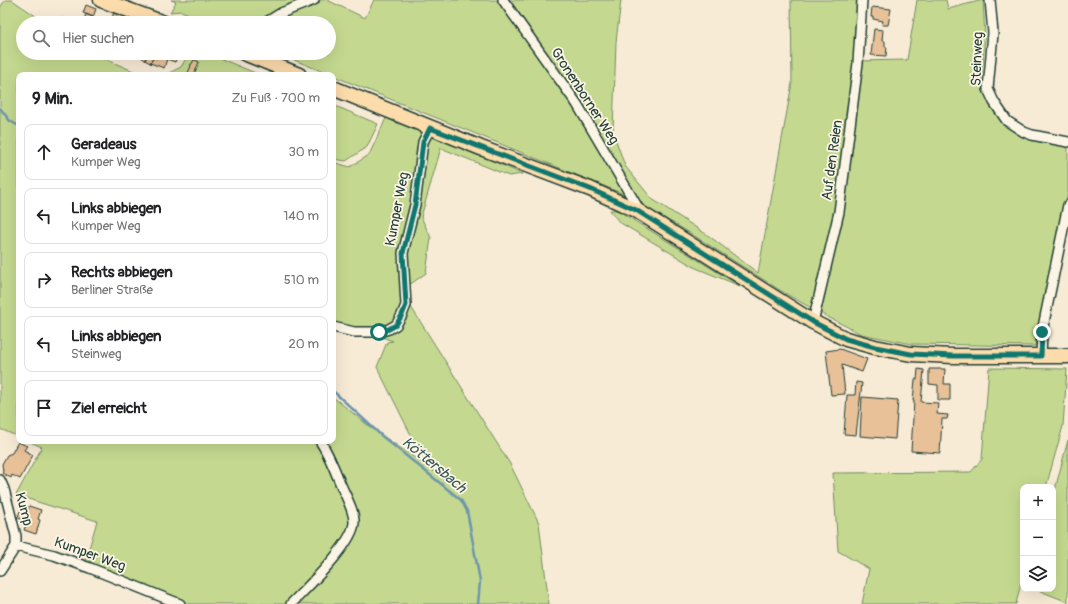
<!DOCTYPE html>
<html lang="de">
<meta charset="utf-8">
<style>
:root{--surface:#fff;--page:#f6f6f6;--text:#202124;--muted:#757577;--line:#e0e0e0}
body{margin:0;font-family:Pangolin,sans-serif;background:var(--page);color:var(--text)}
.controls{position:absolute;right:12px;bottom:12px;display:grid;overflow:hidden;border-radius:8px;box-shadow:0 4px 16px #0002}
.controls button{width:36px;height:36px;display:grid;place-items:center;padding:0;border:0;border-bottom:1px solid var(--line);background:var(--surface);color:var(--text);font:20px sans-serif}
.stop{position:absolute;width:12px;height:12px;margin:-9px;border:3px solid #0f766e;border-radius:50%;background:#fff}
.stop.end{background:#0f766e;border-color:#fff;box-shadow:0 1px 4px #0008}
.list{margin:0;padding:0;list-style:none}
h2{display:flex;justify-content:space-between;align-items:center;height:52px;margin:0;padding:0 16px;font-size:17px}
h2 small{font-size:13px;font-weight:400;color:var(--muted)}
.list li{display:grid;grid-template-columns:26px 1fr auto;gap:12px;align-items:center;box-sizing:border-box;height:56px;margin:0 8px 8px;padding:0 8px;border:1px solid var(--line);border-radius:8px}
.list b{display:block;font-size:15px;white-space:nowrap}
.list p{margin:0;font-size:13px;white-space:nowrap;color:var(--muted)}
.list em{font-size:13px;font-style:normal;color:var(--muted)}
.icon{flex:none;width:22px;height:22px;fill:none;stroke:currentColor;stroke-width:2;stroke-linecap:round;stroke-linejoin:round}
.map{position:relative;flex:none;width:1068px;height:604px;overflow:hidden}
.search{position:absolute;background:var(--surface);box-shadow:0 4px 16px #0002;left:16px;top:16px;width:320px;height:44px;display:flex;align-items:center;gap:10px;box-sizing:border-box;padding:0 14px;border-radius:22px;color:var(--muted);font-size:15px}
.panel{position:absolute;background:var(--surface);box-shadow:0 4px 16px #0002;left:16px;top:72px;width:320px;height:372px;border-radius:8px}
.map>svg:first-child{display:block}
</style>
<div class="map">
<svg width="1068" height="604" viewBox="0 0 1068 604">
<rect width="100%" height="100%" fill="#f8ebd6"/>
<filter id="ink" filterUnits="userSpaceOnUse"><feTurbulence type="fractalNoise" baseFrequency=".025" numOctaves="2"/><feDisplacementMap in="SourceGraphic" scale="8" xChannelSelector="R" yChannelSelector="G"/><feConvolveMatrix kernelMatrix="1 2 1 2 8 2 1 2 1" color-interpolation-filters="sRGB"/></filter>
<g filter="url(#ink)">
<path fill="#c4d98f" stroke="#728b62" d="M5,0H12L46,23H23V53H91L138,73L137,75H19V437L0,429V8Z
M171,0H327L365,18L374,0H621L616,42L613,132L625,166L652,199L709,236L758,273L792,83L791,0H859L856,61L907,60L917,0H946L948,9L983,0L985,37L981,85L1002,122L1026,139L1068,147V192L1035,346L912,344L861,334L820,313L783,292L685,230L621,193L277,53H329V23H211L181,11L170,12L176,2Z
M189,53H207L260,75H165L181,67Z
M333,105L378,124L367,147L346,161L333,159Z
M388,114L522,174L509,176L441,148L421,217L431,238L426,273L401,291L510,464L539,523L549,604H174L83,569L97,521L16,495L42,447L28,441H333V397L370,427L447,480L415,443L377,367L387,342L393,341L360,329L333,322V162L350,167L369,155Z
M610,210H617L740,286L696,268L619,222Z
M989,368L1067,369L1063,426L1046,487H1023V574L1016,604H862L869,569L838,551L833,473L971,472L982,459Z
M1068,440V602L1035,589H1053V497Z"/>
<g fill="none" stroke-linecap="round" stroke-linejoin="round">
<path stroke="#6e95ad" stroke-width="2.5" d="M0,108L10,121L19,126
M333,391L383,437L461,500L467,511L480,581L478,604"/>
</g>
<path fill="#e9c199" stroke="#1f3d34" d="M86,5L96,9L93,17L83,13Z
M872,7L891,9L888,25H882L883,21L873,19V17H871Z
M114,13L125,17L122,23H109Z
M86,14L93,17L90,23H83Z
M125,17L132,20L131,23H122Z
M61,18L71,21L70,23H60Z
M874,29L883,30L882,41H885V47H887L886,56L871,55Z
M143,53L148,54L145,60L141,57Z
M158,53H170L167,59L157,56Z
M148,54L154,57L150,63L145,60Z
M169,54L177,57L175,62L167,59Z
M157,56L167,59L164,68L150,63L154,57L156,59Z
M193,59L199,62L194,75H187L191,66L190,65H191L194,60Z
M840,349L867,359L862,372L842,365L845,394L831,395L826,351Z
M918,369L924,370L921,402L938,403L937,414L948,415L947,419H942L940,453L911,451L914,401H913L915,379L917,380Z
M929,369H945L944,384H950V400H938V385L929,384Z
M856,382L862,383L856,435L844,434L847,395H855Z
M862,397L898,400L895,439L860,436Z
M18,442L27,446L24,450L33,455L20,479L12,475L11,478L2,473L3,471L2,464L7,455L12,453Z
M29,506L41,510L38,519L40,520L36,534L24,530L29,517L26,516Z
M20,511L27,513L26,516L29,517L27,521L18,518L17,519Z"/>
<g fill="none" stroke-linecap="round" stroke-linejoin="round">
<defs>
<path id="street" d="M503,0L577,104L637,206L636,210
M990,0L993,33L988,89L994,102L1007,121L1024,132L1032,135L1068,142
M265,23L281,13L314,0
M813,322L839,212L858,63L862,0
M333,327L354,332H379L389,329L396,325L402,315L406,305L403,253L415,205L423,142L430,128
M1041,356L1042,332L1068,205
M0,480L4,489L16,536V546
M0,571L16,546L54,555L90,568L180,604
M291,604C307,587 352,545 354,523C355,512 345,495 341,485C335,471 329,454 320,441"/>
<path id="primary" d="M101,0L164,23
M244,53L299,75
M333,88L481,148L590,189L636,210L813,322L846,339L875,347L911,354L953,356H1068"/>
</defs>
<use href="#street" stroke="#1f3d34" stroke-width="12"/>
<use href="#primary" stroke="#1f3d34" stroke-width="17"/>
<use href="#street" stroke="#fcf5e5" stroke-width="9"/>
<use href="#primary" stroke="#fddcac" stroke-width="14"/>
</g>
</g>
<g fill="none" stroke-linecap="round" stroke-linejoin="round" filter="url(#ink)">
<path stroke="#0f766e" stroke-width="5" d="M379,332L389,329L396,325L402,315L406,305L403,253L415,205L423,142L430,128L590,189L636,210L813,322L846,339L875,347L911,354L953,356H1041L1042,332"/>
</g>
<g text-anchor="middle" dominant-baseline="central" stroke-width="3.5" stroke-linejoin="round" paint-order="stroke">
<g font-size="14" fill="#1f3d34" stroke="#fcf5e5">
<text transform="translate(977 59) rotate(-88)">Steinweg</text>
<text transform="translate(585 96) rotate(57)">Gronenborner Weg</text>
<text transform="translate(832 160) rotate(-82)">Auf den Reien</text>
<text transform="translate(397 209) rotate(-79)">Kumper Weg</text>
<text transform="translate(24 509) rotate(75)">Kump</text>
<text transform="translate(90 554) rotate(20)">Kumper Weg</text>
</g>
<g font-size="15" font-style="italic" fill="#395a5c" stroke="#fcf5e5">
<text transform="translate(434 465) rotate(40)">Köttersbach</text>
</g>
</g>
</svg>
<div class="controls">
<button>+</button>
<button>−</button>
<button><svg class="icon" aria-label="layers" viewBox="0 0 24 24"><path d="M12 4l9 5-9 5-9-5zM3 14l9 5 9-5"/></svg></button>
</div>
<div class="stop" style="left:379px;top:332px"></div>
<div class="stop end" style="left:1042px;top:332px"></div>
<div class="search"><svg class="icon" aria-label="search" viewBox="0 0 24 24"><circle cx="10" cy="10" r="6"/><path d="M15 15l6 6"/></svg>Hier suchen</div>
<section class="panel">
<h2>9 Min.<small>Zu Fuß · 700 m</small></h2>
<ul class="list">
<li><svg class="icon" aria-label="ahead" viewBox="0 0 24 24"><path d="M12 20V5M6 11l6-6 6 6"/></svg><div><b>Geradeaus</b><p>Kumper Weg</p></div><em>30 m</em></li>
<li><svg class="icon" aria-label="left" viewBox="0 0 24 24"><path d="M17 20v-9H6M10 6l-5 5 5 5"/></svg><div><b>Links abbiegen</b><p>Kumper Weg</p></div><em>140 m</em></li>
<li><svg class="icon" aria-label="right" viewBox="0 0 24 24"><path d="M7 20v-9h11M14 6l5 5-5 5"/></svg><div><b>Rechts abbiegen</b><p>Berliner Straße</p></div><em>510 m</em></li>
<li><svg class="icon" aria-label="left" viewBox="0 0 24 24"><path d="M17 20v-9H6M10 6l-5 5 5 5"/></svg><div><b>Links abbiegen</b><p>Steinweg</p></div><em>20 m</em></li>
<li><svg class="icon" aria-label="arrive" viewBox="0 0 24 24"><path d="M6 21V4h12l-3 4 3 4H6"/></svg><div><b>Ziel erreicht</b></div></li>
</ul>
</section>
</div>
